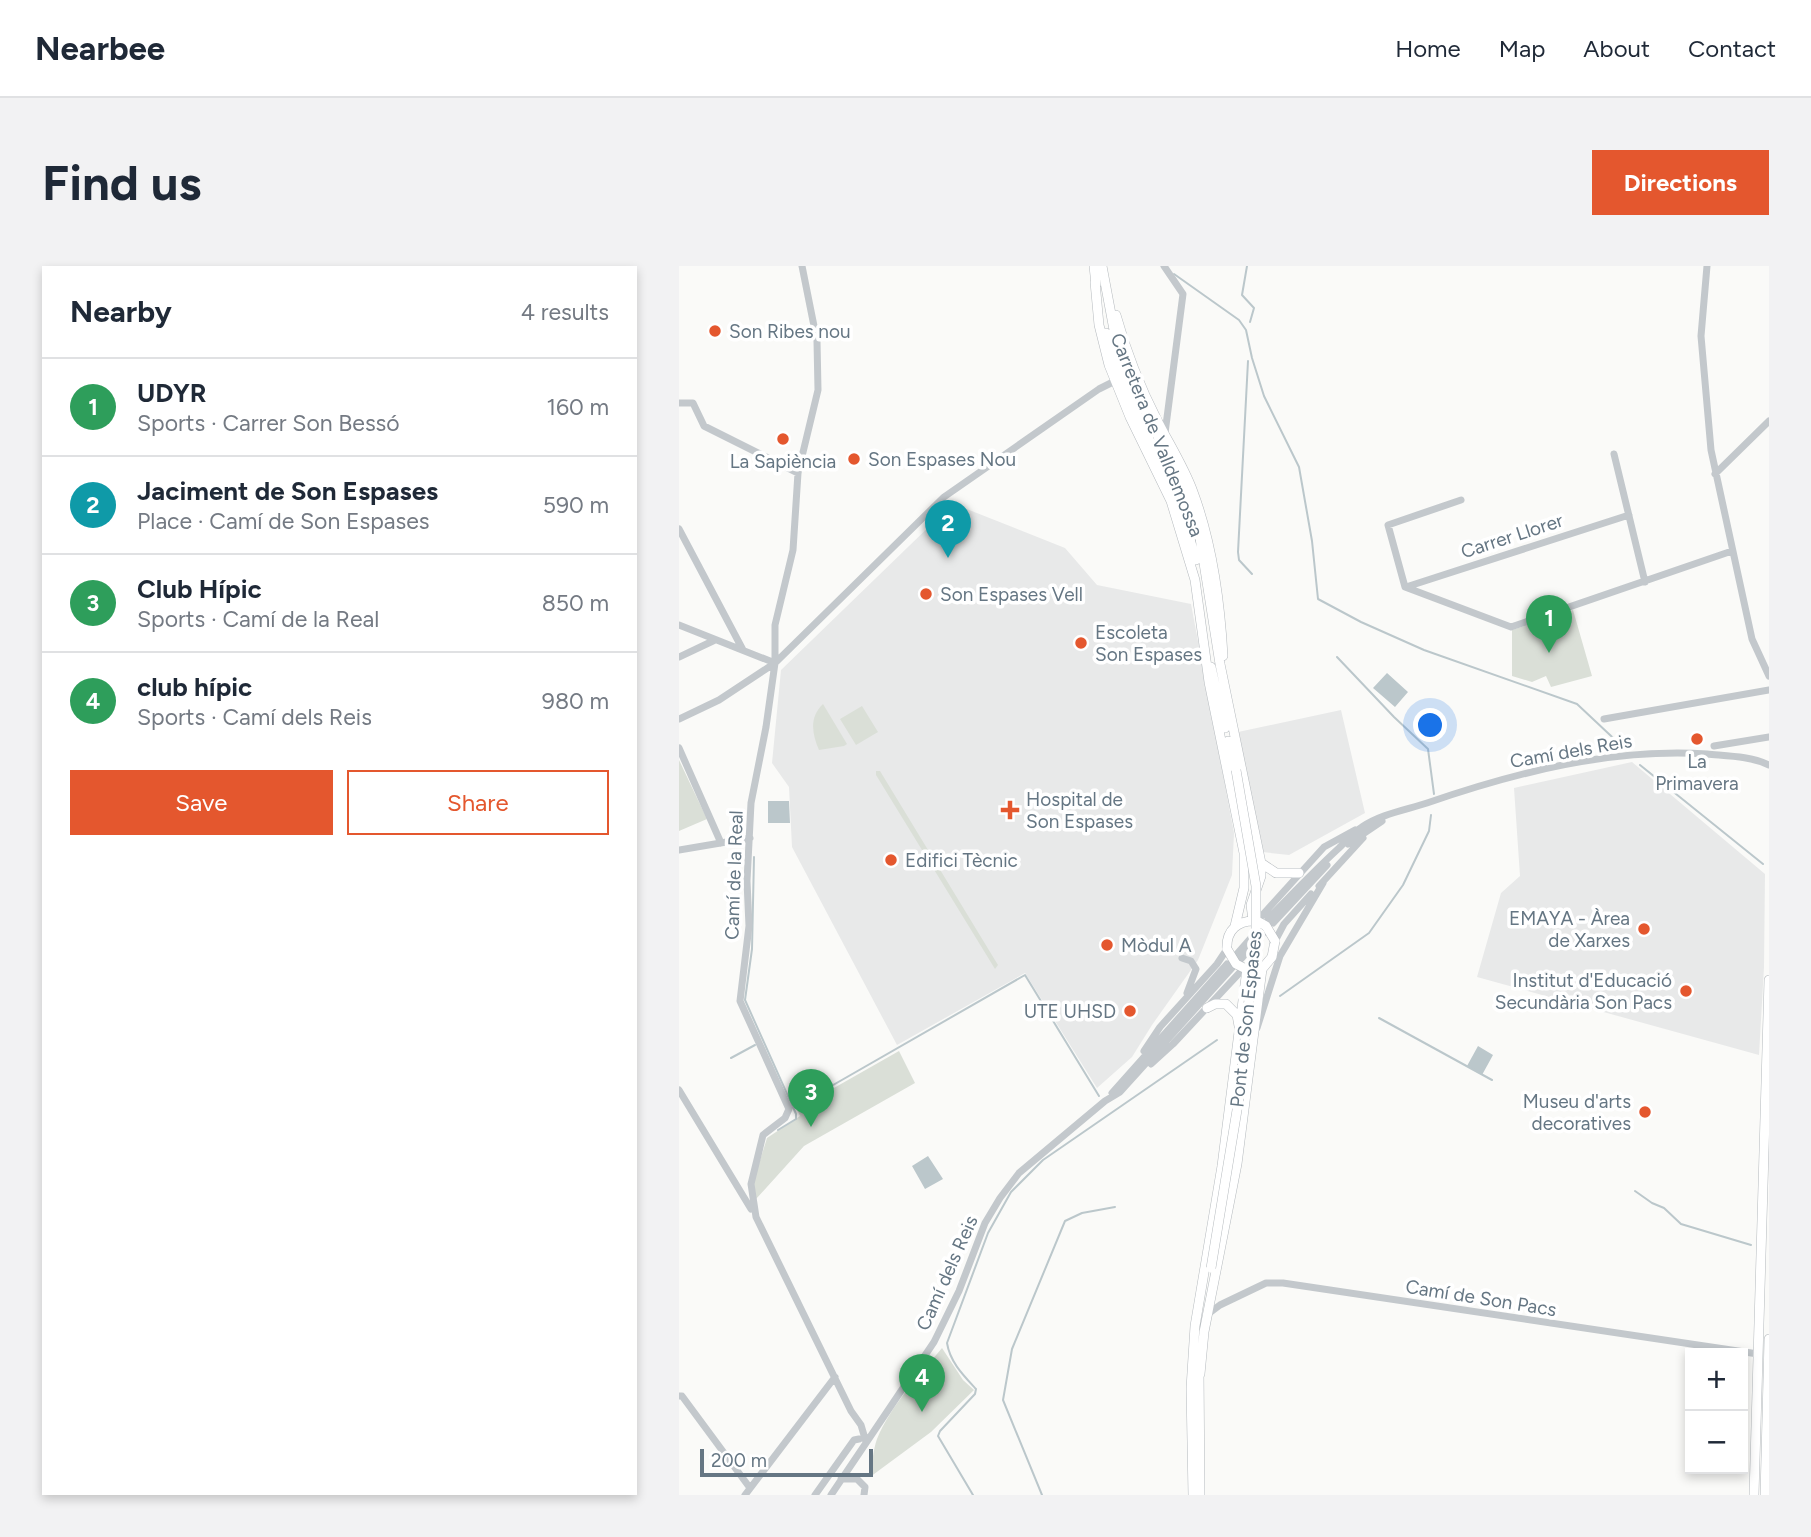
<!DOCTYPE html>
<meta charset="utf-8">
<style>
:root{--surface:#fff;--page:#f2f2f3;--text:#1f2937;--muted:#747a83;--line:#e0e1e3;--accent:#e4572e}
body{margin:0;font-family:Figtree,sans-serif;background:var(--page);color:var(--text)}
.controls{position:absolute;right:21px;bottom:21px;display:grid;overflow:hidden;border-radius:0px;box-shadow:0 4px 10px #0003}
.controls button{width:63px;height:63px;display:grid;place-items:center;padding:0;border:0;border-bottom:2px solid var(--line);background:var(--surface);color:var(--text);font:35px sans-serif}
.scale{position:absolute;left:21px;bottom:18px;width:173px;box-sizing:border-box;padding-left:7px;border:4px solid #657683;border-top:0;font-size:19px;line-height:24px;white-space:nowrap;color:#657683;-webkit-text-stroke:5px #fff;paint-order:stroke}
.you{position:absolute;left:752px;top:460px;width:24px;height:24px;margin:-18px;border:5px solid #fff;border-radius:50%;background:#1a73e8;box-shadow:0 0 0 10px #1a73e833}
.badge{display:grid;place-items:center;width:46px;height:46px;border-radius:50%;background:var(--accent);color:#fff;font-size:23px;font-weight:700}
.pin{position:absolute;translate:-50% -58px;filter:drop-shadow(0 2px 4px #0008)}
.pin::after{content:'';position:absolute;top:37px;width:24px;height:21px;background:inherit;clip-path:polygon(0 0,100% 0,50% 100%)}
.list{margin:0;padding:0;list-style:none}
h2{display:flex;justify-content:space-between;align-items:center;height:91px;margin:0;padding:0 28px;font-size:30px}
h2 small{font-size:23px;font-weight:400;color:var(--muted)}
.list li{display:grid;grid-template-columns:46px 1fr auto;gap:21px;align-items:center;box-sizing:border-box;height:98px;padding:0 28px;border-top:2px solid var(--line)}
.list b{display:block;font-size:26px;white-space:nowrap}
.list p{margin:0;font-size:23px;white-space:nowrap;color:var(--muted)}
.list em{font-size:23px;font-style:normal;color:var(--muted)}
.actions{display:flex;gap:14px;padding:21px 28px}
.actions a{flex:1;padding:16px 0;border:2px solid var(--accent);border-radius:0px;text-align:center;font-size:24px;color:var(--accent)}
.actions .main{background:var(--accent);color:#fff}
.map{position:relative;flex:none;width:1090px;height:1229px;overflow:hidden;border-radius:0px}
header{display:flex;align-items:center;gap:42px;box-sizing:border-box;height:98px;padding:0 35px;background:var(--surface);border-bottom:2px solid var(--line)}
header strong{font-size:33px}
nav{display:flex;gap:38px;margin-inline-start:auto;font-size:24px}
.intro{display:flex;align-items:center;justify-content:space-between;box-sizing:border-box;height:168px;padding:0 42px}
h1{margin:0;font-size:49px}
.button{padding:18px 32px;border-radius:0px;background:var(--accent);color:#fff;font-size:24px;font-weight:700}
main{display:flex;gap:42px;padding:0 42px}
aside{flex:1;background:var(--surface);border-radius:0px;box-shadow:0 4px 10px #0003}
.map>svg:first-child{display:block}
</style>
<header>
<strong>Nearbee</strong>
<nav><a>Home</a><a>Map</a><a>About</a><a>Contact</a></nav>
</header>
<div class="intro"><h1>Find us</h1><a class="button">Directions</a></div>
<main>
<aside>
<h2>Nearby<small>4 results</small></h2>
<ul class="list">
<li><span class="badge" style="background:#2e9e5b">1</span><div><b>UDYR</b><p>Sports · Carrer Son Bessó</p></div><em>160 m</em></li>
<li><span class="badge" style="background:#0f9aa8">2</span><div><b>Jaciment de Son Espases</b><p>Place · Camí de Son Espases</p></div><em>590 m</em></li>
<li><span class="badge" style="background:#2e9e5b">3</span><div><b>Club Hípic</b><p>Sports · Camí de la Real</p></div><em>850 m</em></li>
<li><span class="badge" style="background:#2e9e5b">4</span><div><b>club hípic</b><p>Sports · Camí dels Reis</p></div><em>980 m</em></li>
</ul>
<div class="actions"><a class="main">Save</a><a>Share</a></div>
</aside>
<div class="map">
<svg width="1090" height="1229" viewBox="0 0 1090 1229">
<rect width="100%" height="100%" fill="#fafaf8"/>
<path fill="#e8e9e9" d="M270,236L386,282L418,319L512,338L555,567L553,609L519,694L473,759L453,791L418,822L346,707L218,779L113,581L110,521L93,497L102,404L261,250Z
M662,444L686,547L610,589L583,586L559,466Z
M953,496L1086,608L1085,701L1080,789L798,711L822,627L841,610L835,522Z"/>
<path fill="#dadfd7" d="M894,344L913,410L872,421L867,410L853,416L833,410V364Z
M144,438L168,478L165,480L140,484C133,468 130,451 144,438Z
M183,440L199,466L177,479L161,453Z
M0,494L28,553L0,565Z
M197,505H201L319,699L316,703L197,509Z
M220,785L236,817L125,880L77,933L73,920L88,872L121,850L118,843Z
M263,1082L284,1114L295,1124L252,1166L191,1211C193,1199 194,1184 198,1173C212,1139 240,1110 263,1082Z"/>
<path fill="#bbc7cb" d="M708,407L729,426L716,441L694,422Z
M89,535H110L111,557H89Z
M799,780L814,789L803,809L788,800Z
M249,890L264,913L246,923L233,900Z"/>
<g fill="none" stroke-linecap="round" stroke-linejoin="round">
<path stroke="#bbc7cb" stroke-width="2" d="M568,0L563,29L575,42L571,56
M495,8L560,54L567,64L573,92L585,130L620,201L633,275L639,333L682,356L745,384L898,438L947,484
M569,95L559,286L560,294L573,308
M658,391L715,451L749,483L755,528
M961,499L1084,598
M75,591L73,683L66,734L117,848V853L99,864
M601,730L690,667L724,619L750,565L752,549
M700,752L813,814
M52,792L76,779
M114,842L346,709L420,830
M956,925L973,937L985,942L1002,958L1072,979
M294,1229L259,1170L261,1165L296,1128L297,1123C284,1109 271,1096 268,1077L309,967L332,926L364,894L538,774
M363,1229L324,1134L333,1083L386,955L403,947L436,941"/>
<defs>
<path id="major" d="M415,0L417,19
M423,0L435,64L449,107L509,234L521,272L541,398L582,597V610L572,639L574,654
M416,16L420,59L430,99L451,151L492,235L516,314L530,416L565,587V622L556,660
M437,49C447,85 461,121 478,154C490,178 505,201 514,226C533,277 541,335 544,390
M427,67L443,116L501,239L517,294
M532,401L546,462
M549,475L557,504
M582,597L597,607H620
M548,683C547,664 559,654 577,655
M528,742L536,738H547L558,749L560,760
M520,1104L521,1229
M521,1108L525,1066L558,898L583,703L593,691L596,675
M514,1229L512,1122L516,1060L543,900L568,703
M1075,1229L1090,714
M1086,1229L1090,1073"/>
</defs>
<use href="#major" stroke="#b5babe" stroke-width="10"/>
<path stroke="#c3c8cc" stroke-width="7" d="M123,0L138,75L139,124L119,207L114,284L96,359V397L87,461L72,537L68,615L70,660L61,735L110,843L106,852L84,869L72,918L77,951L172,1145L182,1159L187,1176
M485,0L504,28L486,167
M1028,0L1022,70L1032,184L1073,373L1090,410
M0,137H14L25,160L119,207
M935,188L966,316
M1036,208L1090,155
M782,234L709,259L726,321L832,361L1053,285
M0,263L64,384
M727,321L950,249
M0,359L96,397
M0,391L36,374
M0,453L40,434L96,397L265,231L420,123L436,115
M925,453L1090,424
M1035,480L1090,471
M0,482L42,577
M669,578L703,555
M0,584L71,572
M640,620L684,572
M589,653C612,629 635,605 660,582C667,575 675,566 683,561C702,548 727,544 748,537C838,506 932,482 1028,488C1049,490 1071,490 1090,499
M578,655L645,581L676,564
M594,657L648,599
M596,675L605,658L632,628
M557,689L578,665
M503,692L512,695L517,703L508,727
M562,693L585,666
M578,762L601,690L644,617
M465,785L481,761L538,698L548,683
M472,798L494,778L565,702
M0,824L72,943
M433,827L548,698
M529,1048L541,1039L587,1017H604L1079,1088
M0,1130H3L71,1222
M162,1213H178L186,1221L185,1229
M66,1229L156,1111
M136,1229L175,1174L180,1173
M152,1229L255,1076L280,1025L306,957L321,932L340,907L426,835L441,826L553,702"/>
<use href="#major" stroke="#fff" stroke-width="9"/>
<defs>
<path id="major-bridge" d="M578,655L587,660L596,675
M548,683L557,698L565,702
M532,1002L560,832L577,664V620L557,504"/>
</defs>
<use href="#major-bridge" stroke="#b5babe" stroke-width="10" stroke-linecap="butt"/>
<use href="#major-bridge" stroke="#fff" stroke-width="9"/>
</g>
<g fill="#e4572e" stroke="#fff" stroke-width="2.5">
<circle cx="36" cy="65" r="7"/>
<circle cx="104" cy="173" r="7"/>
<circle cx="175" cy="193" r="7"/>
<circle cx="247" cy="328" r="7"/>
<circle cx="402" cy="377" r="7"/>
<circle cx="1018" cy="473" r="7"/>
<path d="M327.5 533.5h7v7h7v7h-7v7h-7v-7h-7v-7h7z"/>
<circle cx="212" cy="594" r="7"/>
<circle cx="965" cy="663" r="7"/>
<circle cx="428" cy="679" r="7"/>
<circle cx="1007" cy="725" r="7"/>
<circle cx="451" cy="745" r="7"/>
<circle cx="966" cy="846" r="7"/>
</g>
<g text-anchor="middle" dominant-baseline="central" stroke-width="7" stroke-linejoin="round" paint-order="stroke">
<g font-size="19" fill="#657683" stroke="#fff" text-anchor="start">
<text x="50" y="65">Son Ribes nou</text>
<text x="189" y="193">Son Espases Nou</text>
<text x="104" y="195" text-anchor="middle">La Sapiència</text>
<text x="261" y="328">Son Espases Vell</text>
<text x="416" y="366">Escoleta<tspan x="416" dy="22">Son Espases</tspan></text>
<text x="1018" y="495" text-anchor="middle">La<tspan x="1018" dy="22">Primavera</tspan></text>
<text x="347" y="533">Hospital de<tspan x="347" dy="22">Son Espases</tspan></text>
<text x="226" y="594">Edifici Tècnic</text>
<text x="951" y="652" text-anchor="end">EMAYA - Àrea<tspan x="951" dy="22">de Xarxes</tspan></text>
<text x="442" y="679">Mòdul A</text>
<text x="993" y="714" text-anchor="end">Institut d'Educació<tspan x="993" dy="22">Secundària Son Pacs</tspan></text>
<text x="437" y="745" text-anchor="end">UTE UHSD</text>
<text x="952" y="835" text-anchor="end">Museu d'arts<tspan x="952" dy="22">decoratives</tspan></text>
</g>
<g font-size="19" fill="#657683" stroke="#fff">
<text transform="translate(478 169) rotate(68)">Carretera de Valldemossa</text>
<text transform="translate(833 270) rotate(-18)">Carrer Llorer</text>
<text transform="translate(892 485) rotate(-10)">Camí dels Reis</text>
<text transform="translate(55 609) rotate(-88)">Camí de la Real</text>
<text transform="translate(567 753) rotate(-84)">Pont de Son Espases</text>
<text transform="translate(268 1007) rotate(-66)">Camí dels Reis</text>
<text transform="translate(802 1032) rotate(9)">Camí de Son Pacs</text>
</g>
</g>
</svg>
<div class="controls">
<button>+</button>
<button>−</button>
</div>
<div class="scale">200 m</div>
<div class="you"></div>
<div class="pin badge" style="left:870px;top:387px;background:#2e9e5b">1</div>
<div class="pin badge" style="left:269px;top:292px;background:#0f9aa8">2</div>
<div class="pin badge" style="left:132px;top:861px;background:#2e9e5b">3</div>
<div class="pin badge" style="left:243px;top:1146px;background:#2e9e5b">4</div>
</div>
</main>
